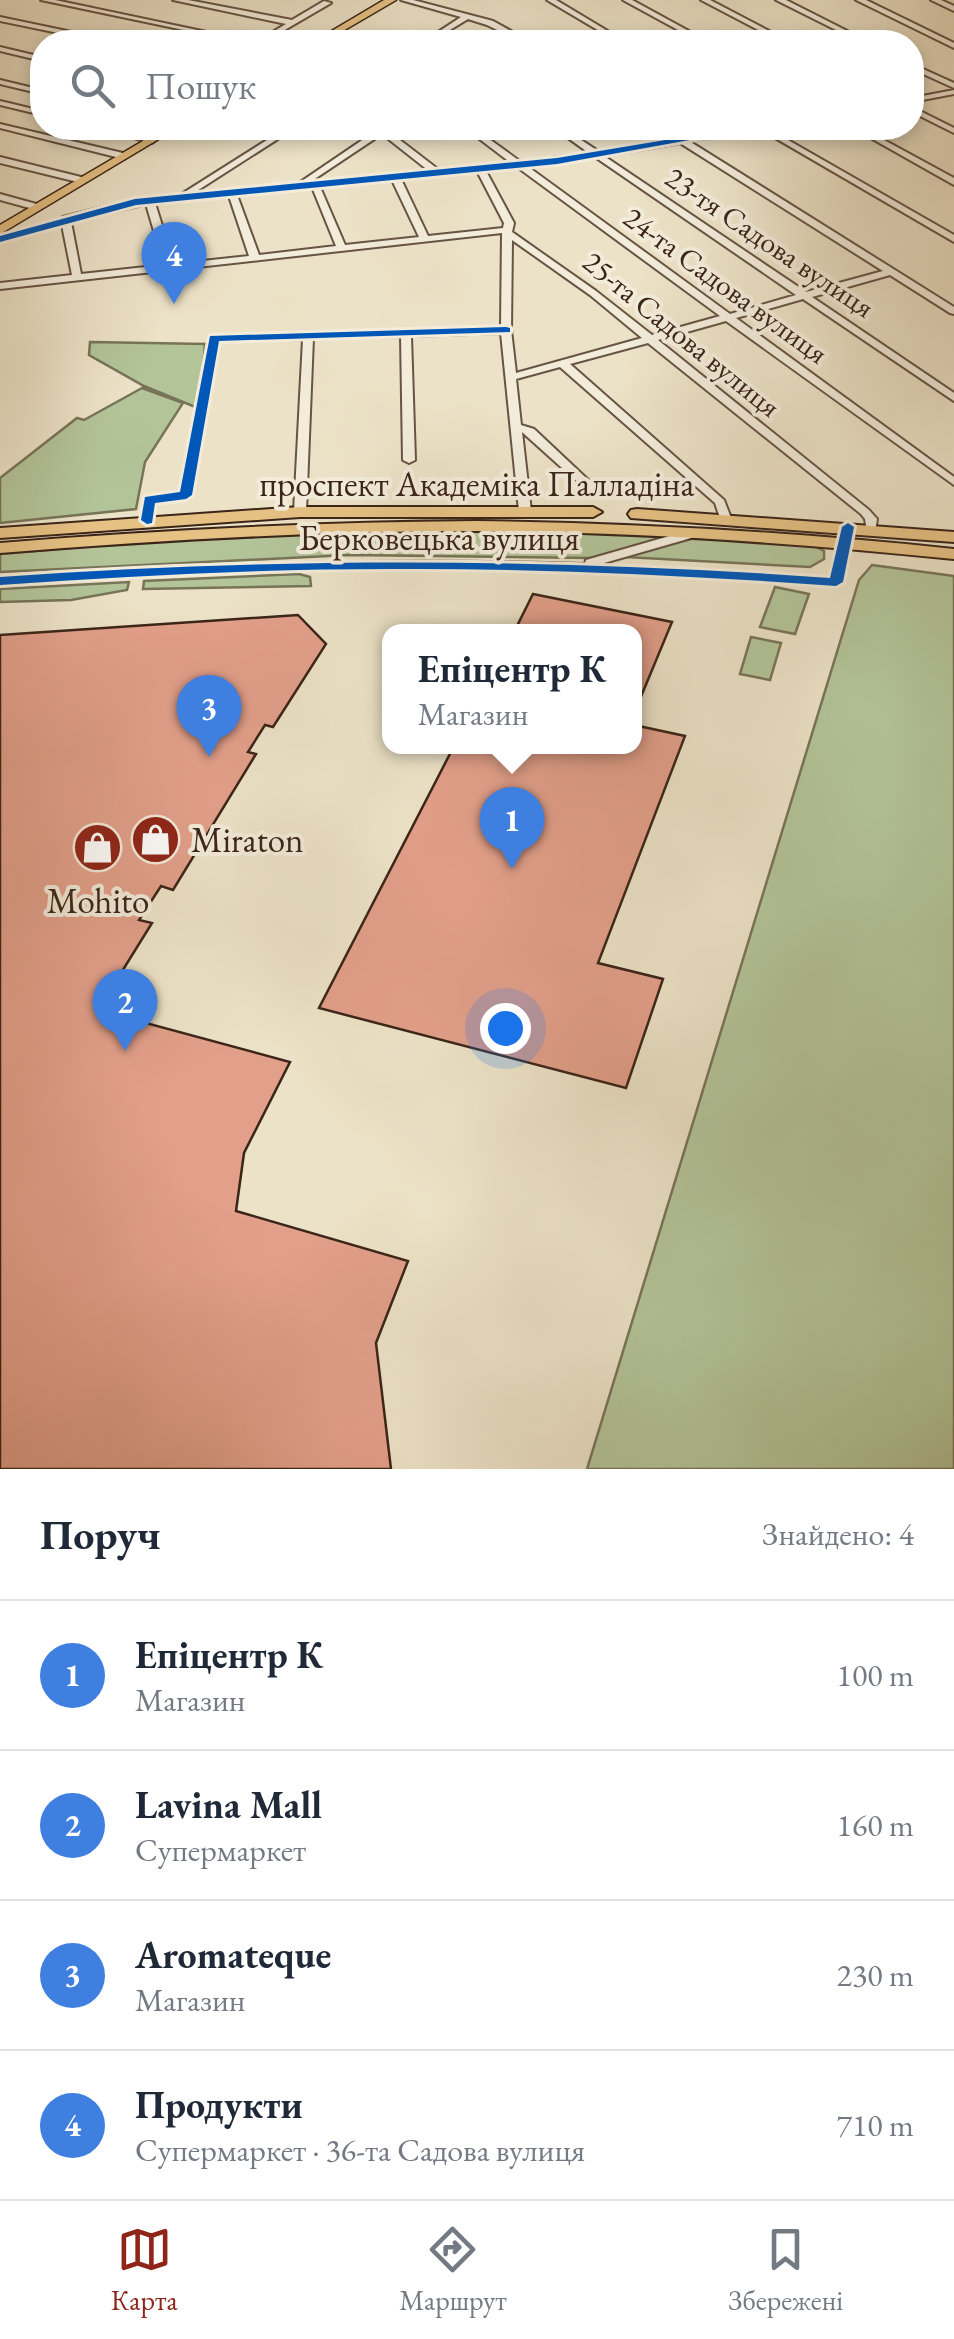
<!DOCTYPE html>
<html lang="uk">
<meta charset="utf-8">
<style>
:root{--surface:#fff;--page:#f2f2f3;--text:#1f2937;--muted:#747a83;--line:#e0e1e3;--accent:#8f2418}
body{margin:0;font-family:"EB Garamond",serif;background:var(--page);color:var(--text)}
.you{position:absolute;left:505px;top:1028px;width:35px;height:35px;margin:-25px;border:8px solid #fff;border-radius:50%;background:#1a73e8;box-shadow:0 0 0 15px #1a73e833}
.badge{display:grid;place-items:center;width:65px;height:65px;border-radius:50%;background:var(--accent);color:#fff;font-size:32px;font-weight:700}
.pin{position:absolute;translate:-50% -82px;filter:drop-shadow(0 2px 5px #0008)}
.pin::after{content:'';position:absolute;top:52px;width:35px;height:30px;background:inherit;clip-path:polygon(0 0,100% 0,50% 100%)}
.popup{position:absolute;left:382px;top:624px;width:260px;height:130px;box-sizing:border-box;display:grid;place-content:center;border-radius:20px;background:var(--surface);filter:drop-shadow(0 2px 8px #0005);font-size:32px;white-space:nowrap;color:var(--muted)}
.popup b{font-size:38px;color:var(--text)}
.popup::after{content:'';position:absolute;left:50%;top:100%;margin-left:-20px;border:20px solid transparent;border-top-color:var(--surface)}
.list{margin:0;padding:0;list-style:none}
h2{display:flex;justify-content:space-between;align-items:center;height:130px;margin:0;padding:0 40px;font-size:42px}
h2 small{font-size:32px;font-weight:400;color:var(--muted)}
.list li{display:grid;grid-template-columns:65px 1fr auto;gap:30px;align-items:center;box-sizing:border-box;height:150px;padding:0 40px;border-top:2px solid var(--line)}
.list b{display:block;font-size:38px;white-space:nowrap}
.list p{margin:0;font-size:32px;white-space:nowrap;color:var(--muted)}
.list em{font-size:32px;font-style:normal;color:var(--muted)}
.icon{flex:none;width:55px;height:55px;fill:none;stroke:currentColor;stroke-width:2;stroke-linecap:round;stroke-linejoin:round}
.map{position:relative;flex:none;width:954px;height:1469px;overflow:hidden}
.search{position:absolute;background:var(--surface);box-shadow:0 5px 15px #0003;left:30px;right:30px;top:30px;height:110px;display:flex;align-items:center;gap:25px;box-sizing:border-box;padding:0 35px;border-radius:40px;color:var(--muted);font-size:38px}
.sheet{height:730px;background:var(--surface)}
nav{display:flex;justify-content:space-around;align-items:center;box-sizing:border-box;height:140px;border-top:2px solid var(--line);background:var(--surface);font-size:28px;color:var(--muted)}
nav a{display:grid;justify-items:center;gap:5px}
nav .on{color:var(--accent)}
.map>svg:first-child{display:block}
</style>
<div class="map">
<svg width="954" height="1469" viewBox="0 0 954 1469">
<rect width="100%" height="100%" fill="#ece2c7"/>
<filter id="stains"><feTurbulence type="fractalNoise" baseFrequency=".002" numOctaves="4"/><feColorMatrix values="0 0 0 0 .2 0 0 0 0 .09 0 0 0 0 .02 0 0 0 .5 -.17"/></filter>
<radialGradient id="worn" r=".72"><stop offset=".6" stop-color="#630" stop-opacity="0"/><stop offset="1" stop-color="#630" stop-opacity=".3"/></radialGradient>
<path fill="#b3c499" stroke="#777458" stroke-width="2.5" d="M90,342L205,344L200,409L144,386L89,355Z
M142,388L183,403L145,462L136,509L0,523V478L77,418L84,420Z
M460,530L677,534L591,558L349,555L0,572V554L210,536Z
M698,537L812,545L824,551V559L810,567L625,557Z
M872,565L954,576V1469H587L859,580Z
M299,574L310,577L311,586L143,589L144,581Z
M129,582L127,590L71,600L0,602V589Z
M775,587L809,594L795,634L760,627Z
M751,637L781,643L770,680L740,674Z"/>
<path fill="#e29f8a" stroke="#3b2518" stroke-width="2.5" d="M533,594L672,622L635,711L634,632H514Z
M298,615L326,644L273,727L265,725L248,752L256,754L173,890L161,886L139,920L152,923L98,1010L290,1062L244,1153L236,1211L408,1261L376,1343L391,1469H0V635Z
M634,725L685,736L598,963L663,979L626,1088L319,1008L454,746H634Z"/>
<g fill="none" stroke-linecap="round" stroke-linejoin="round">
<defs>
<path id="minor" d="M41,0H55L254,42H241Z
M173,0H188L292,20L324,1L331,3L264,42H256L286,24Z
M401,0H413L493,21L531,42H522L487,25L468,19L430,42H423L461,17Z
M547,0H556L626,42H618Z
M623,0H632L709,42H700Z
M701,0H710L790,42H781Z
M776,0H786L869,42H860Z
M856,0H866L954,43V48Z
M931,0H941L954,6V11Z
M0,17L110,40L114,42H102L0,21Z
M0,47L42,57V61L0,51Z
M912,64L954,83V88L912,69Z
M0,80L42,90V94L0,84Z
M954,90V94L912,102V98Z
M0,101L42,111V115L0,105Z
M912,107L954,128V133L912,112Z
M0,124L127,154L128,156L124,159L0,128Z
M98,128H110L156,140L152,143Z
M286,128H295L192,194L299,183L380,128H389L387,130L439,170L511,163L465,128H474L521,162L589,153L554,128H563L598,151L673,139L658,128H667L682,137L739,128H755L751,130L689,141L954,307V314L950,313L890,275L812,297L954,393V401L803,299L736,318L954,477V485L726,321L658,340L869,510L877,519L875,532H867L865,519L861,514L648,343L570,364L724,500L731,518L729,521H721L715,503L560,367L516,379L521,425L534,429L601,492L599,494H591L522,432L531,511L525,515L519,511L501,333L411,336L415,460L409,463L403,460L401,336L313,338L306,512L300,516L294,512L303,339L219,341L192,495L186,498L155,503L151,523H143L141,520L145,498L181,492L210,336L501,327L502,233L0,289V283L72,275L62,225L0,242V236L62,219L63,217L135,199L180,195ZM382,134L429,171L310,182ZM680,143L883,271L806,292L604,156ZM595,157L796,295L730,314L527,166ZM517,167L720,316L652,335L596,291L512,232L514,223L486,171ZM477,171L504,223L503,228L428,236L401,179ZM392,180L419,237L345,245L320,187ZM312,187L336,246L259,255L237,195ZM229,196L249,256L174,264L155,203ZM146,204L164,265L81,274L71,222ZM512,240L590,295L642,338L516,373L511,330Z
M758,128H767L954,235V242Z
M853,128H862L954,178V185Z
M0,157L85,178L86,180L82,183L0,163Z
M0,194L40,205L41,207L37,210L0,200Z
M848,523L854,527L842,582L836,586C697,576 558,569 418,568C278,568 139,575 0,585V577C195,563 389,558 585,564L586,560L694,529L700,533L698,536L597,565L831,578L842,527Z"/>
<path id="major" d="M384,0H396L324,42H313Z
M165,128H177L0,234V225Z"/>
<path id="highway" d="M300,507H593L602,512L593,517H300L0,538V528Z
M637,509L954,532V542L631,518L628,514L631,510Z
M477,521C637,523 795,532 954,549V559C795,543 637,532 477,531C318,531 159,540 0,553V543C159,530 317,522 477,521Z"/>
</defs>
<use href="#minor" stroke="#675444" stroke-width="4"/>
<use href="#major" stroke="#3b2518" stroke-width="3"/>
<use href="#highway" stroke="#3b2518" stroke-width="4"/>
<use href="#minor" fill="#f3ecdb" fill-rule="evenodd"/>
<use href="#major" fill="#e6c184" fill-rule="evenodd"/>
<use href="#highway" fill="#e6c184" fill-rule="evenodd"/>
<defs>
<path id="cycleway" d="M738,128H756L557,164L136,205L0,242V236L135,199L557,158Z
M506,327L510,328V332L219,341L192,495L186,499L155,503L152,523L147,524L141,520L145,497L180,492L210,336Z
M848,523L854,527L843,582L836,586C697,576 558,569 418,569C278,568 139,575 0,585V577C279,557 551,558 830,578L842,527Z"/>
</defs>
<use href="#cycleway" stroke="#f3ecdb" stroke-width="6"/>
<use href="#cycleway" fill="#0057b8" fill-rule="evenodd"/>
</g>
<defs>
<symbol id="shop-disc" viewBox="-11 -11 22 22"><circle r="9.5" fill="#8f2418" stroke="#f3ecdb"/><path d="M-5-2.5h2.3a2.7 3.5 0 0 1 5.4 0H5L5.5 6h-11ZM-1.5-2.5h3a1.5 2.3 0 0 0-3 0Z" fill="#fff"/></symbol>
</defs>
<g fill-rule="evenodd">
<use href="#shop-disc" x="128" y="812" width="55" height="55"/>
<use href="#shop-disc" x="70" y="820" width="55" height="55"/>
</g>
<g text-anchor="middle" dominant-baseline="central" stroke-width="8" stroke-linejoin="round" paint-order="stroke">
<g font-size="30" fill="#3b2518" stroke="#f3ecdb">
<text transform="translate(770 242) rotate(34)">23-тя Садова вулиця</text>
<text transform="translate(726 285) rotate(36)">24-та Садова вулиця</text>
<text transform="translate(682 334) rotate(39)">25-та Садова вулиця</text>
</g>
<g font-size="35" fill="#3b2518" stroke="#f3ecdb">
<text x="477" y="483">проспект Академіка Палладіна</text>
<text x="439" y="537">Берковецька вулиця</text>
</g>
<g font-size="35" fill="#3b2518" stroke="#f3ecdb" text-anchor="start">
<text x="191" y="839">Miraton</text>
<text x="98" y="900" text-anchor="middle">Mohito</text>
</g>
</g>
<rect width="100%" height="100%" filter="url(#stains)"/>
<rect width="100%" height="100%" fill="url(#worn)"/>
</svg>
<div class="you"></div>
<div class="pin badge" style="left:512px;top:869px;background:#3f7fe0">1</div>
<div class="popup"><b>Епіцентр К</b>Магазин</div>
<div class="pin badge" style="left:125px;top:1051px;background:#3f7fe0">2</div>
<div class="pin badge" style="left:209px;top:757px;background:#3f7fe0">3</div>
<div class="pin badge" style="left:174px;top:304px;background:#3f7fe0">4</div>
<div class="search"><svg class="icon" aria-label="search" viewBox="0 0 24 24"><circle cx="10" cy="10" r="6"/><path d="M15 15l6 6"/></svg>Пошук</div>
</div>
<section class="sheet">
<h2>Поруч<small>Знайдено: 4</small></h2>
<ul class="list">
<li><span class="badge" style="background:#3f7fe0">1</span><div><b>Епіцентр К</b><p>Магазин</p></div><em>100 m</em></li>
<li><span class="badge" style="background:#3f7fe0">2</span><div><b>Lavina Mall</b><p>Супермаркет</p></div><em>160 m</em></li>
<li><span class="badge" style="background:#3f7fe0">3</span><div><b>Aromateque</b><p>Магазин</p></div><em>230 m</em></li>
<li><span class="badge" style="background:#3f7fe0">4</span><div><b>Продукти</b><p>Супермаркет · 36-та Садова вулиця</p></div><em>710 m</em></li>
</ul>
</section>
<nav>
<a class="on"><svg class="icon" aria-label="map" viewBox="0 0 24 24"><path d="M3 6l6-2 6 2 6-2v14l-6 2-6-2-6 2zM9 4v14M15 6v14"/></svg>Карта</a>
<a><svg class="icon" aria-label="directions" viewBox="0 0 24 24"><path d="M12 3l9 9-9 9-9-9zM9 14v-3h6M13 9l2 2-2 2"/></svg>Маршрут</a>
<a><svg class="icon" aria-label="saved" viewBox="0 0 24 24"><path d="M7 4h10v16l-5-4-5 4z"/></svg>Збережені</a>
</nav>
